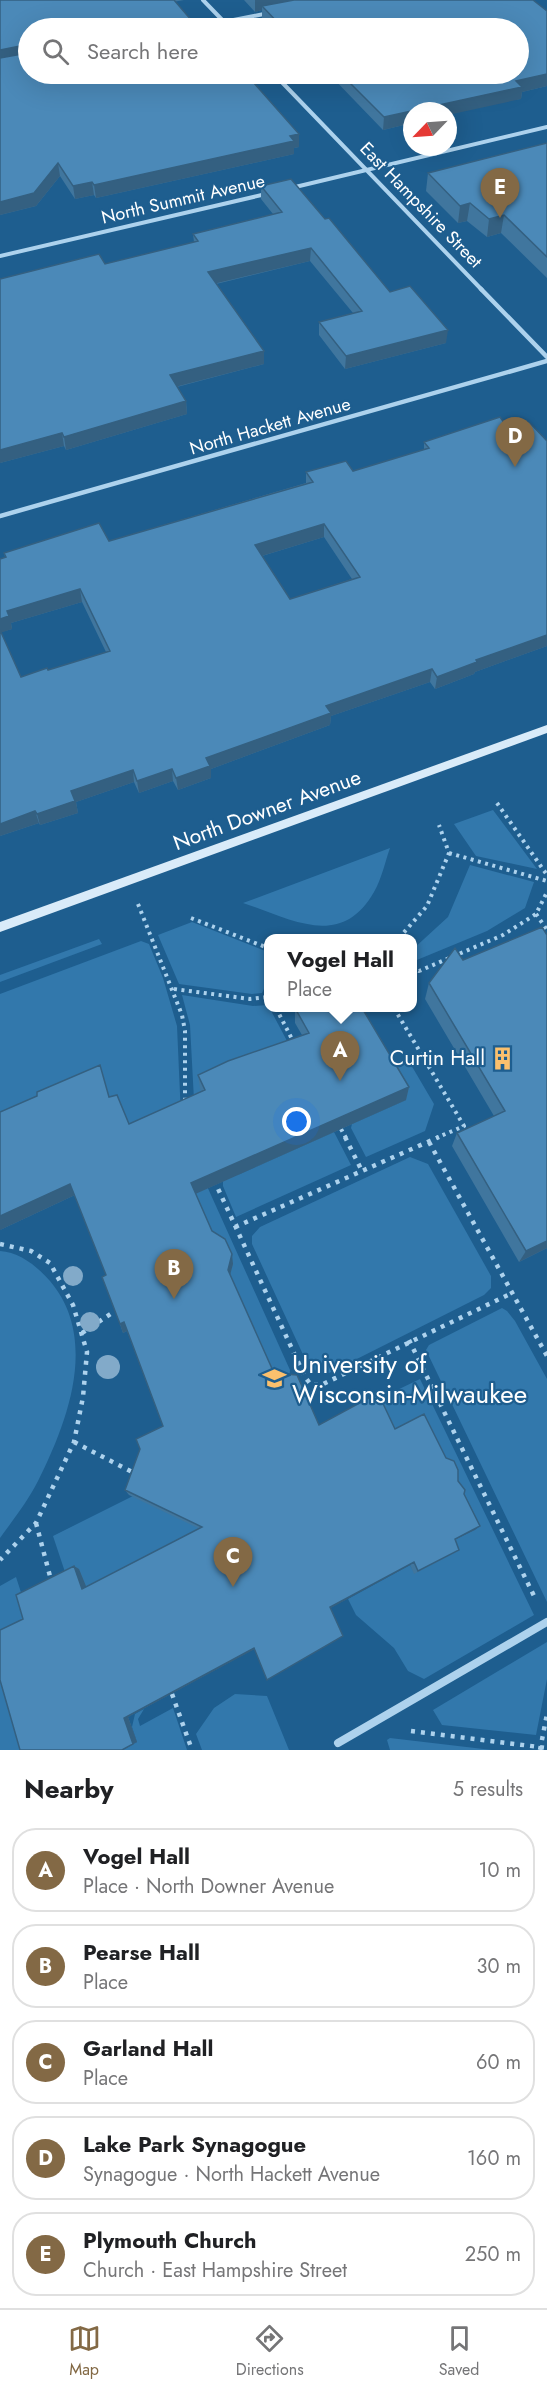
<!DOCTYPE html>
<meta charset="utf-8">
<style>
:root{--surface:#fff;--page:#f2f2f2;--text:#202124;--muted:#757577;--line:#e0e0e0;--accent:#836945}
body{margin:0;font-family:Jost,sans-serif;background:var(--page);color:var(--text)}
.compass{position:absolute;left:403px;top:102px;width:54px;height:54px;border-radius:50%;background:var(--surface);box-shadow:0 6px 24px #0002;rotate:245deg}
.you{position:absolute;left:297px;top:1122px;width:21px;height:21px;margin:-15px;border:4px solid #fff;border-radius:50%;background:#1a73e8;box-shadow:0 0 0 9px #1a73e833}
.badge{display:grid;place-items:center;width:39px;height:39px;border-radius:50%;background:var(--accent);color:#fff;font-size:20px;font-weight:700}
.pin{position:absolute;translate:-50% -50px;filter:drop-shadow(0 2px 3px #0008)}
.pin::after{content:'';position:absolute;top:32px;width:21px;height:18px;background:inherit;clip-path:polygon(0 0,100% 0,50% 100%)}
.popup{position:absolute;left:264px;top:934px;width:153px;height:78px;box-sizing:border-box;display:grid;place-content:center;border-radius:12px;background:var(--surface);filter:drop-shadow(0 2px 4px #0005);font-size:20px;white-space:nowrap;color:var(--muted)}
.popup b{font-size:22px;color:var(--text)}
.popup::after{content:'';position:absolute;left:50%;top:100%;margin-left:-12px;border:12px solid transparent;border-top-color:var(--surface)}
.list{margin:0;padding:0;list-style:none}
h2{display:flex;justify-content:space-between;align-items:center;height:78px;margin:0;padding:0 24px;font-size:26px}
h2 small{font-size:20px;font-weight:400;color:var(--muted)}
.list li{display:grid;grid-template-columns:39px 1fr auto;gap:18px;align-items:center;box-sizing:border-box;height:84px;margin:0 12px 12px;padding:0 12px;border:2px solid var(--line);border-radius:24px}
.list b{display:block;font-size:22px;white-space:nowrap}
.list p{margin:0;font-size:20px;white-space:nowrap;color:var(--muted)}
.list em{font-size:20px;font-style:normal;color:var(--muted)}
.icon{flex:none;width:33px;height:33px;fill:none;stroke:currentColor;stroke-width:2;stroke-linecap:round;stroke-linejoin:round}
.map{position:relative;flex:none;width:547px;height:1750px;overflow:hidden}
.search{position:absolute;background:var(--surface);box-shadow:0 6px 24px #0002;left:18px;right:18px;top:18px;height:66px;display:flex;align-items:center;gap:15px;box-sizing:border-box;padding:0 21px;border-radius:33px;color:var(--muted);font-size:22px}
.sheet{height:558px;background:var(--surface)}
nav{display:flex;justify-content:space-around;align-items:center;box-sizing:border-box;height:84px;border-top:2px solid var(--line);background:var(--surface);font-size:16px;color:var(--muted)}
nav a{display:grid;justify-items:center;gap:3px}
nav .on{color:var(--accent)}
.map>svg:first-child{display:block}
</style>
<div class="map">
<svg width="547" height="1750" viewBox="0 0 547 1750">
<rect width="100%" height="100%" fill="#1e5e8f"/>
<path fill="#3278ac" d="M493,810L537,869L476,856L454,824Z
M390,848C385,862 382,878 374,892C341,950 291,919 243,903Z
M470,865L534,882L525,908L487,931L412,962V950L448,917Z
M192,922L268,952V980L262,993L252,994L179,984L158,935Z
M99,939L102,944L0,982V975Z
M141,941L149,944L163,978L177,1026L181,1117L189,1138L0,1127V994Z
M182,995L253,1006L268,1005L304,1073L217,1126L194,1100L190,1025Z
M407,1058L434,1104L425,1131L366,1157L351,1128L352,1124L406,1100L387,1066Z
M334,1132L351,1165L236,1217L223,1186V1178L240,1174Z
M410,1157L428,1164L491,1276V1288L484,1295L329,1373C318,1372 312,1371 306,1361L252,1244V1236L260,1227Z
M197,1164L290,1370L289,1380L276,1386L182,1171Z
M0,1251C19,1252 37,1266 50,1281C99,1339 68,1421 38,1481C28,1501 13,1520 0,1538Z
M502,1308L507,1311L515,1321L547,1379V1602L426,1350L429,1345Z
M420,1379L534,1615L424,1679L408,1671L394,1648L356,1615L348,1599L410,1565L415,1574L397,1433L368,1404Z
M133,1496L207,1530L88,1591L66,1575L53,1536Z
M16,1577L30,1620L0,1635V1586Z
M547,1642V1679L536,1735L442,1725L433,1710Z
M0,1653L28,1750H0Z
M235,1694L267,1696L289,1750H202L196,1734L214,1708Z
M173,1708L187,1750H122L137,1742L132,1727L135,1714L144,1709L138,1719L140,1726Z
M390,1738L492,1750H390L387,1740Z"/>
<g fill="none" stroke-linecap="round" stroke-linejoin="round">
<path stroke="#add2ed" stroke-width="4" stroke-dasharray="3 4.5" stroke-linecap="butt" d="M497,803L547,875
M449,853L547,881
M138,904L182,1015L185,1031V1104
M536,914L547,930
M191,918L268,948
M399,938L427,906L449,853L439,825
M412,967L419,971L503,935L536,914L547,892
M174,989L250,999L268,997
M276,1008L293,1041
M394,1008L464,1126L436,1138
M341,1129L346,1138"/>
<path stroke="#add2ed" stroke-width="4.5" stroke-dasharray="4 6" stroke-linecap="butt" d="M345,1137L362,1171
M429,1142L547,1356
M214,1180L305,1377L311,1385H321L512,1293
M235,1227L439,1137
M0,1244L31,1251L50,1263L73,1305L87,1352L83,1397L74,1442L36,1523L0,1560
M82,1333L115,1311
M409,1340L536,1600
M74,1442L136,1474
M36,1523L51,1580
M172,1694L192,1750
M411,1731L547,1748
M540,1750L547,1714"/>
<path stroke="#add2ed" stroke-width="4" d="M203,0L230,28
M193,28L269,13
M274,74L482,290
M291,188L547,127
M0,256L266,194"/>
<path stroke="#add2ed" stroke-width="4.5" d="M481,289L547,357
M0,516L547,361"/>
<path stroke="#add2ed" stroke-width="8" d="M338,1743L547,1622"/>
<path fill="#d9ebf9" fill-rule="evenodd" d="M547,725V733L0,932V922Z"/>
</g>
<g fill="#82aac9">
<circle cx="73" cy="1276" r="10"/>
<circle cx="90" cy="1322" r="10"/>
<circle cx="108" cy="1367" r="12"/>
</g>
<path fill="#40769e" fill-rule="evenodd" d="M0,0H184L28,28V74L299,147L294,148V154L96,198L94,195L75,199L60,176L36,206L0,215Z
M244,0H533L547,11V86L522,92L521,99L412,111V123L383,130L329,74H519V28H271L262,19V10L255,12Z
M547,143V278L501,233L487,237L467,221L458,223L426,191L428,173Z
M261,186L325,219L390,292L446,343L345,369L319,335V322L353,313L310,261L216,284L264,364L177,387L186,401L187,414L66,450L64,446L0,463L105,264L194,242L193,234L273,214L261,199Z
M505,424H523L547,441V646L475,672L474,674L435,689L430,682L331,716L330,725L211,769V778L178,790L173,781L139,793L134,782L76,802L78,813L40,825L39,823L0,836V559L5,557L4,553L109,541L306,483V472L353,471L424,450V442ZM324,537L352,579L290,599L262,556ZM82,602L106,652L48,670L21,677L1,632L12,629L11,623Z
M547,935V1248L519,1262L452,1146L457,1133L494,1116L425,999L429,983L463,960Z
M295,1008L409,1087L406,1100L195,1194L212,1231L233,1264L230,1275L274,1373L319,1425L395,1429L458,1481L480,1526L455,1540L459,1550L454,1553L414,1574L410,1565L128,1717L137,1742L122,1750L23,1619L74,1566L79,1569L86,1587L200,1529L129,1495L125,1490L163,1426L127,1331L123,1333L120,1324L106,1275L75,1195L0,1230L109,1097L129,1124L201,1092L200,1088L198,1075L302,1035L295,1023Z"/>
<path fill="#346081" d="M255,0H316L262,6V10L255,12Z
M25,45L27,57L0,63V50Z
M547,74V86L522,92L521,99L448,115V111H412V123L383,130L384,117L516,81Z
M299,134V147L294,148V154L96,198L94,185Z
M58,163L60,176L36,206L0,215V202Z
M92,182L94,195L75,199L73,186Z
M470,203L467,221L458,223L460,206Z
M504,215L501,233L487,237L489,219Z
M311,248L310,261L209,285L208,272Z
M448,330L446,343L345,369L346,356Z
M264,351V364L171,388L170,375Z
M186,401L187,414L66,450L64,437Z
M62,433L64,446L0,463V450Z
M324,524V537L255,558V545Z
M80,589L82,602L11,623L12,629L0,633V619L7,611Z
M547,635V646L475,672L474,674L435,689L437,677L476,660Z
M432,669L430,682L331,716L330,725L211,769V778L178,790L176,778L206,758L326,706Z
M172,769L173,781L139,793L137,781Z
M133,770L134,782L76,802L78,813L40,825L37,814L71,791Z
M35,811L39,823L0,836V824Z
M409,1087L406,1100L193,1195L191,1183Z
M70,1184L75,1195L0,1230V1216Z
M547,1241V1248L519,1262L526,1251Z
M232,1254L233,1264L229,1279L228,1270Z
M124,1322L127,1331L123,1333L120,1324Z
M480,1526L475,1530L450,1542L455,1539Z
M414,1562L410,1565L329,1609L330,1607Z
M74,1566L79,1569L88,1591L82,1589Z
M254,1648L255,1649L128,1717L137,1742L122,1750L124,1718Z"/>
<path fill="#4b89b8" stroke="#346081" stroke-width="1.5" fill-rule="evenodd" d="M0,0H174L198,28H28V46L25,45L0,50Z
M294,0H533L547,11V74L516,81L522,87L384,117L341,74H519V28H283L262,6Z
M28,49V74H246L299,134L290,136L294,141L94,185L92,182L73,186L58,163L34,193L0,202V58L27,53Z
M547,143V257L504,215L489,219L470,203L460,206L428,173Z
M291,179L325,219L329,218L390,292L410,286L448,330L346,356L319,322L362,311L311,248L208,272L264,351L170,375L186,401L64,437L62,433L0,450V279L99,254L105,264L198,241L193,234L282,212L261,186Z
M500,417L505,424L519,419L523,424L529,422L547,441V635L476,660L477,662L437,677L432,669L326,706L331,713L206,758L210,766L176,778L172,769L137,781L133,770L71,791L75,801L37,814L35,811L0,824V630L21,677L47,668L48,670L110,651L80,589L7,611L9,616L0,619V559L6,557L4,553L99,523L109,541L313,482L306,472L346,461L353,471L429,448L424,442ZM324,524L360,577L290,599L255,545Z
M542,927L547,935V1241L526,1251L457,1133L505,1111L429,983L455,948L463,960Z
M295,1008H362L409,1087L191,1183L212,1231L225,1239L232,1254L228,1270L274,1373L297,1375L319,1425L378,1393L395,1429L424,1414L446,1458L454,1461L458,1470V1481L465,1490L464,1494L480,1526L455,1539L459,1550L418,1571L414,1562L330,1607L343,1636L267,1680L254,1648L124,1718L133,1744L122,1750H20L0,1680V1630L23,1619L16,1595L74,1566L82,1589L202,1527L125,1490L140,1449L136,1439L163,1426L124,1322L120,1324L102,1277L106,1275L70,1184L0,1216V1112L37,1096V1092L100,1065L109,1097L117,1095L129,1124L205,1090L198,1075L228,1061L309,1033Z"/>
<defs>
<symbol id="building-bare" viewBox="-9 -9 18 18"><path d="M-4-6H4V6H1V3H-1V6H-4ZM-2.5-4.3h1.7v1.8h-1.7ZM.8-4.3h1.7v1.8H.8ZM-2.5-1h1.7V.8h-1.7ZM.8-1h1.7V.8H.8Z" fill="#fbc06d" stroke="#1e5e8f" stroke-width="2.5" paint-order="stroke"/></symbol>
<symbol id="university-bare" viewBox="-9 -9 18 18"><path d="M0-5L7-2L0 1L-7-2ZM-4 1L0 2.5L4 1V4Q0 6-4 4Z" fill="#fbc06d" stroke="#1e5e8f" stroke-width="2.5" paint-order="stroke"/></symbol>
</defs>
<g fill-rule="evenodd">
<use href="#building-bare" x="486" y="1042" width="33" height="33"/>
<use href="#university-bare" x="258" y="1362" width="33" height="33"/>
</g>
<g text-anchor="middle" dominant-baseline="central" stroke-width="4.5" stroke-linejoin="round" paint-order="stroke">
<g font-size="18" fill="#fff" stroke="#1e5e8f">
<text transform="translate(183 199) rotate(-13)">North Summit Avenue</text>
<text transform="translate(421 205) rotate(46)">East Hampshire Street</text>
<text transform="translate(270 426) rotate(-16)">North Hackett Avenue</text>
</g>
<g font-size="21" fill="#fff" stroke="#1e5e8f">
<text transform="translate(267 810) rotate(-20)">North Downer Avenue</text>
</g>
<g font-size="21" fill="#fff" stroke="#1e5e8f" text-anchor="end">
<text x="485" y="1058">Curtin Hall</text>
</g>
<g font-size="26" fill="#fff" stroke="#1e5e8f" text-anchor="start">
<text x="292" y="1364">University of<tspan x="292" dy="30">Wisconsin-Milwaukee</tspan></text>
</g>
</g>
</svg>
<svg class="compass" viewBox="-18 -18 36 36"><path d="M0-13l5 13h-10z" fill="#e53935"/><path d="M0 13l5-13h-10z" fill="#757577"/></svg>
<div class="you"></div>
<div class="pin badge" style="left:340px;top:1081px">A</div>
<div class="popup"><b>Vogel Hall</b>Place</div>
<div class="pin badge" style="left:174px;top:1299px">B</div>
<div class="pin badge" style="left:233px;top:1587px">C</div>
<div class="pin badge" style="left:515px;top:467px">D</div>
<div class="pin badge" style="left:500px;top:218px">E</div>
<div class="search"><svg class="icon" aria-label="search" viewBox="0 0 24 24"><circle cx="10" cy="10" r="6"/><path d="M15 15l6 6"/></svg>Search here</div>
</div>
<section class="sheet">
<h2>Nearby<small>5 results</small></h2>
<ul class="list">
<li><span class="badge">A</span><div><b>Vogel Hall</b><p>Place · North Downer Avenue</p></div><em>10 m</em></li>
<li><span class="badge">B</span><div><b>Pearse Hall</b><p>Place</p></div><em>30 m</em></li>
<li><span class="badge">C</span><div><b>Garland Hall</b><p>Place</p></div><em>60 m</em></li>
<li><span class="badge">D</span><div><b>Lake Park Synagogue</b><p>Synagogue · North Hackett Avenue</p></div><em>160 m</em></li>
<li><span class="badge">E</span><div><b>Plymouth Church</b><p>Church · East Hampshire Street</p></div><em>250 m</em></li>
</ul>
</section>
<nav>
<a class="on"><svg class="icon" aria-label="map" viewBox="0 0 24 24"><path d="M3 6l6-2 6 2 6-2v14l-6 2-6-2-6 2zM9 4v14M15 6v14"/></svg>Map</a>
<a><svg class="icon" aria-label="directions" viewBox="0 0 24 24"><path d="M12 3l9 9-9 9-9-9zM9 14v-3h6M13 9l2 2-2 2"/></svg>Directions</a>
<a><svg class="icon" aria-label="saved" viewBox="0 0 24 24"><path d="M7 4h10v16l-5-4-5 4z"/></svg>Saved</a>
</nav>
